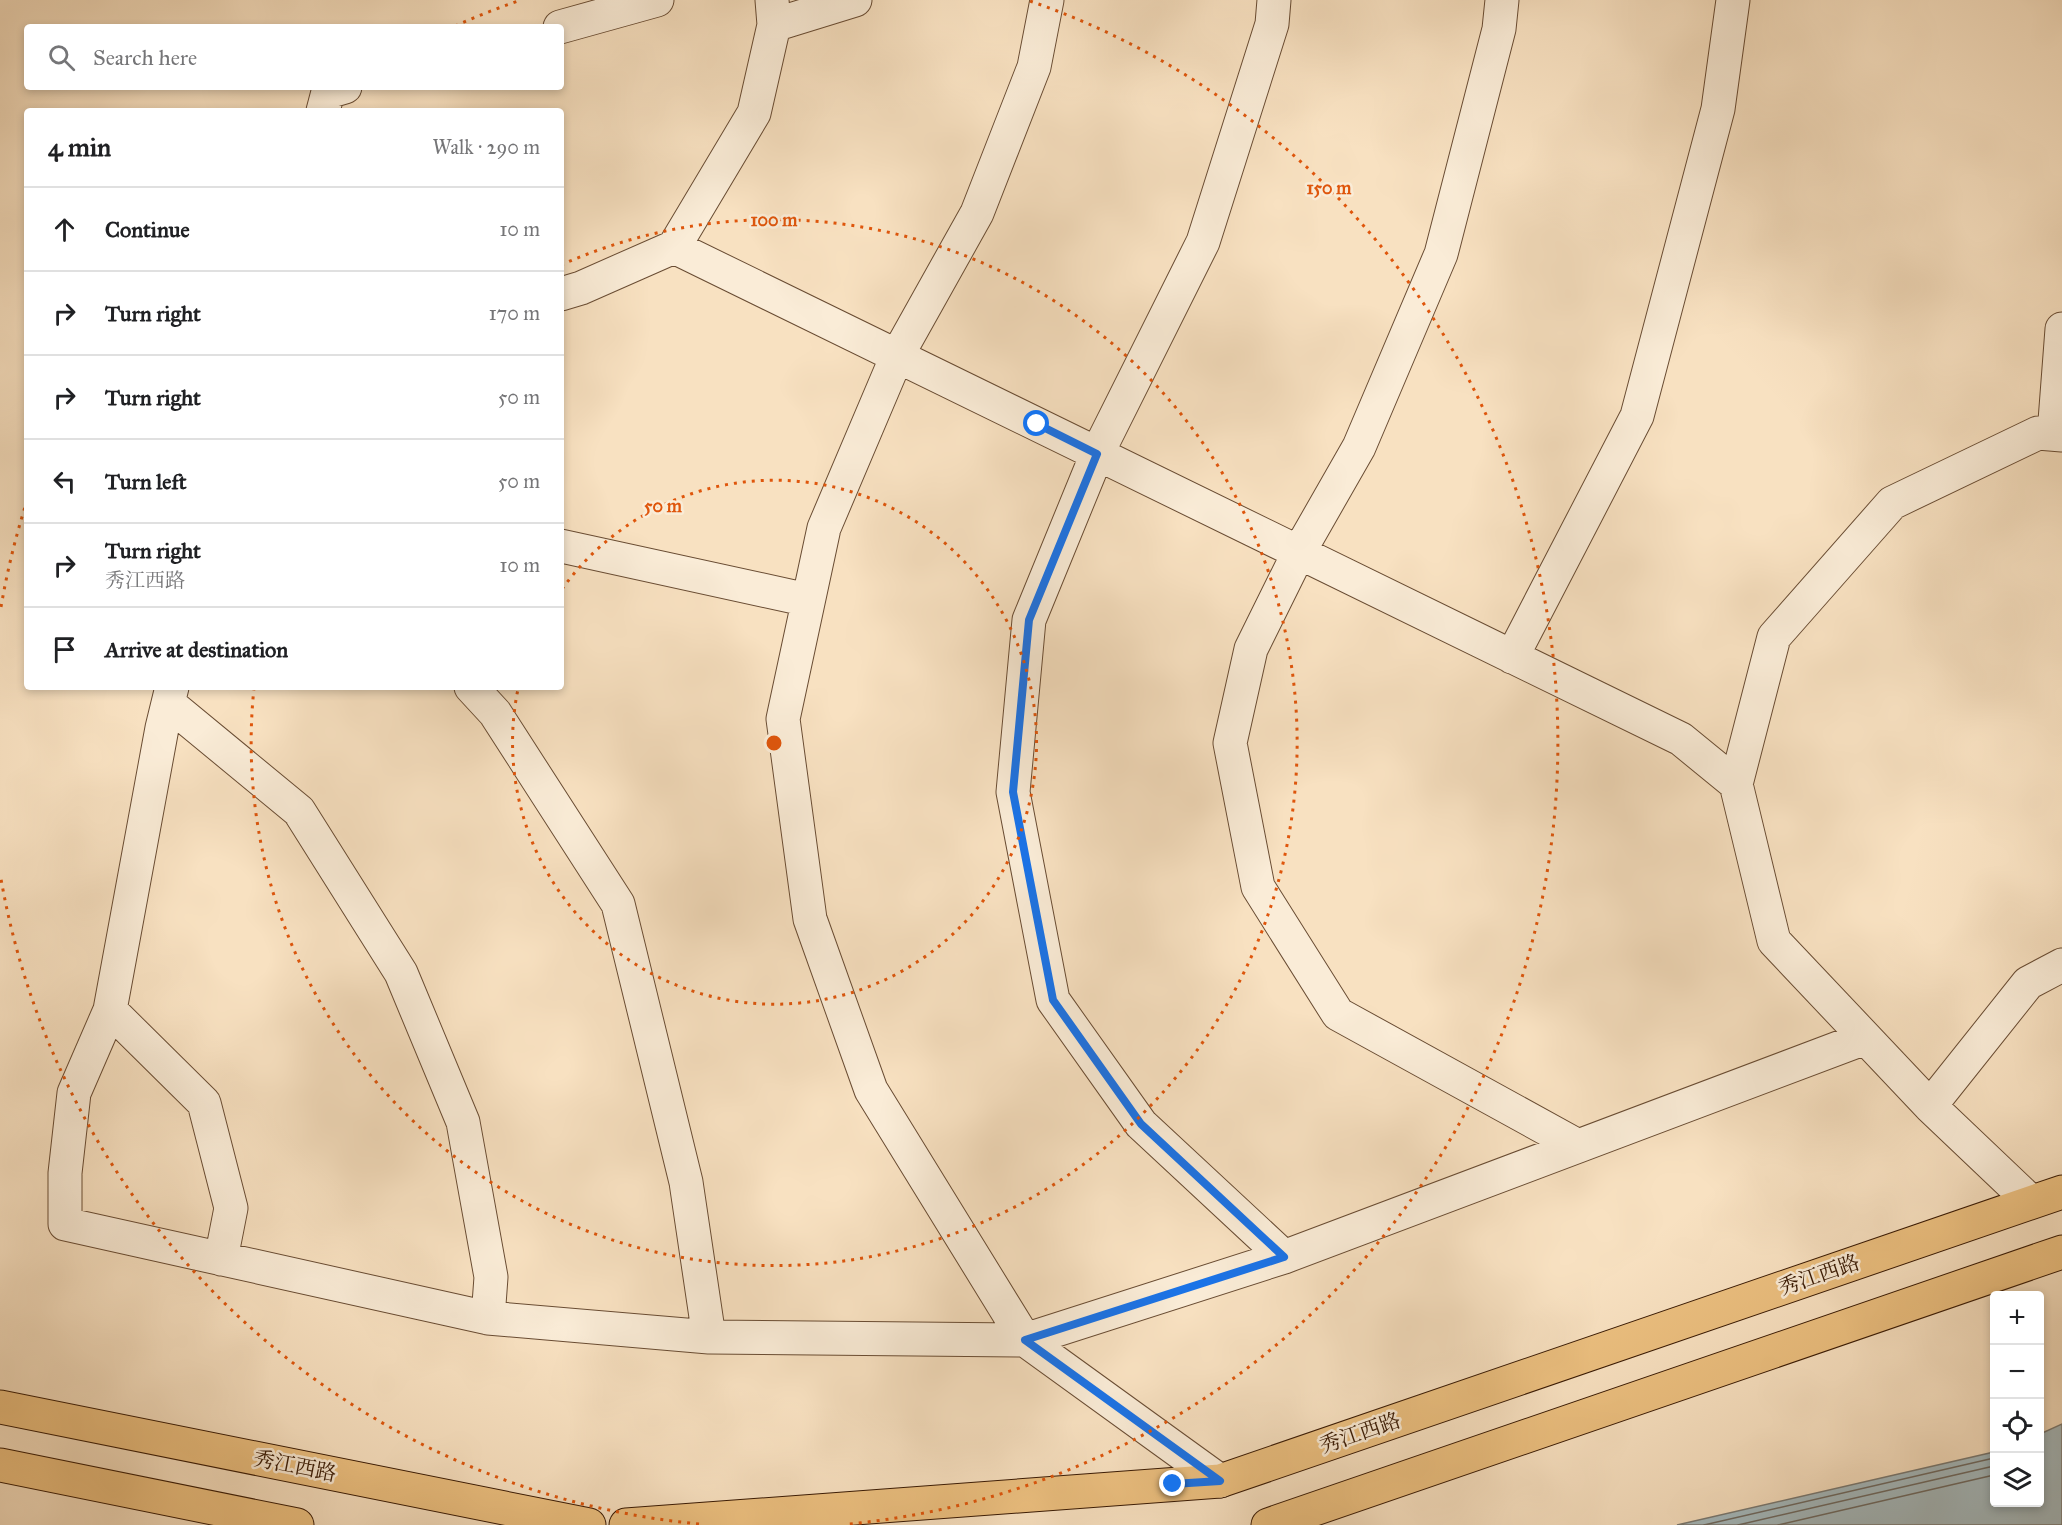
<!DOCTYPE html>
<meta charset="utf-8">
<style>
:root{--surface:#fff;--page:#f2f2f2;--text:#202124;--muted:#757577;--line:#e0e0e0}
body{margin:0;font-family:"IM FELL Great Primer","Noto Serif SC",serif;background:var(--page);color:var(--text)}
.controls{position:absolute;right:18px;bottom:18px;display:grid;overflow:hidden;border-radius:6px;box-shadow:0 3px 9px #0003}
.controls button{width:54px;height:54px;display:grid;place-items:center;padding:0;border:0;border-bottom:2px solid var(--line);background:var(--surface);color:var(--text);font:30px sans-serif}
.stop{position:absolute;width:18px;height:18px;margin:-14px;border:4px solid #1a73e8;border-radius:50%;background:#fff}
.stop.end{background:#1a73e8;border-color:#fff;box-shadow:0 2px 6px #0008}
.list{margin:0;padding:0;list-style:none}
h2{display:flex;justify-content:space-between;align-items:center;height:78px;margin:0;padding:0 24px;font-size:26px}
h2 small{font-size:20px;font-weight:400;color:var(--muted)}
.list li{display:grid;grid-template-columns:39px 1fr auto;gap:18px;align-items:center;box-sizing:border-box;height:84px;padding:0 24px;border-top:2px solid var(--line)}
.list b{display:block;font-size:22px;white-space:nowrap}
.list p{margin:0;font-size:20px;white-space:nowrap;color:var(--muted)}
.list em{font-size:20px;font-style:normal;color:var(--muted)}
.icon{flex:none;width:33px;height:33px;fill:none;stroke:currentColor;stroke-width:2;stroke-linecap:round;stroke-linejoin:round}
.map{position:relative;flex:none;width:2062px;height:1525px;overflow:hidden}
.search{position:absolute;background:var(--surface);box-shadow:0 3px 9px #0003;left:24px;top:24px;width:540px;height:66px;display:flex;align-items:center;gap:15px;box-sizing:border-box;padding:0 21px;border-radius:6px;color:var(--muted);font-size:22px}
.panel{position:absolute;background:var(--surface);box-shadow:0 3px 9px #0003;left:24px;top:108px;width:540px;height:582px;border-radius:6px}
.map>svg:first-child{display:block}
</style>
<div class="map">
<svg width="2062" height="1525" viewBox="0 0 2062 1525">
<rect width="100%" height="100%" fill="#f8e1c1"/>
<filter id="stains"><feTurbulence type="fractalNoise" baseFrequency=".00333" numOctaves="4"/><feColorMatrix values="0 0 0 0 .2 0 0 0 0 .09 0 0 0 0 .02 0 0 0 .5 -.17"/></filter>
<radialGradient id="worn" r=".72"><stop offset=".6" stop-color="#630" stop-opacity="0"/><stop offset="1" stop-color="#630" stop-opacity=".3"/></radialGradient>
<path fill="#a4babf" stroke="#797a74" stroke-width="1.5" d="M2062,1424V1525H1677L1994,1452V1502H2040V1434Z"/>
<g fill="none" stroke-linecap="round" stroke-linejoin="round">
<path stroke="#6e6a62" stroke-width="1.5" d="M1704,1525L1994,1458
M1738,1525L1994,1466
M1778,1525L1994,1475"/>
<defs>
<path id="minor" d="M1047,0L1034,67L977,213L897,356L824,528L783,719L810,919L871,1090L1025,1340L1220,1481
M1274,0L1272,24L1203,242L1097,454L1029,620L1013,792L1053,1000L1141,1124L1284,1257
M1502,0L1499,29L1441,254L1359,447L1299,552L1251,649L1230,743L1258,887L1338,1014L1578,1146
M774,25L855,0
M560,27L657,0
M323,111L328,92L345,87
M674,247L1681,739L1736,784
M561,294L581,288L674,247L754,113L774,25L772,0
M2054,434L2062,329
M561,546L808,600
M1512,657L1637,416L1718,109L1733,0
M172,687L162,728L110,1010L74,1093L65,1173V1224L488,1318L709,1337L1025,1340L1284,1257L1865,1038
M471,687L495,713L618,904L686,1182L709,1337
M168,703L299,811L401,973L463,1122L491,1277L488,1318
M110,1010L204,1103L231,1208L221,1259
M1930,1106L2028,983L2062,965
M2031,1202L1930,1106L1774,941L1736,784L1774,637L1892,503L2038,433L2062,435"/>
<path id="major" d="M0,1407L589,1525
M0,1465L297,1525
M626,1525L1220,1481L2062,1192
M1268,1525L2062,1252"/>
</defs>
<use href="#minor" stroke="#694c33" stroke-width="35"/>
<use href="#major" stroke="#391a04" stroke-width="35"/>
<use href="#minor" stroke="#faecd7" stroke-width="33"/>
<use href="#major" stroke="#ecc080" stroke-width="33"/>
</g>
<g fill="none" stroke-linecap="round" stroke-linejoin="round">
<path stroke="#1a73e8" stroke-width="8" d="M1037,424L1097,454L1029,620L1013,792L1053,1000L1141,1124L1284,1257L1025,1340L1220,1481L1173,1484"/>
</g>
<g fill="none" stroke="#df560c" stroke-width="3" stroke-dasharray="3 6">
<path d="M562 589A262 262 0 1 1 518 689"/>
<path d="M561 265A523 523 0 1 1 254 688"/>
<path d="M699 1524A785 785 0 0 1 1 879M1 607A785 785 0 0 1 25 507M455 26A785 785 0 0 1 518 1M1030 1A785 785 0 0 1 849 1524"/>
</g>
<g text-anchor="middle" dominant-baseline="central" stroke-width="5" stroke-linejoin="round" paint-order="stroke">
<g font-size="21" fill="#391a04" stroke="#faecd7">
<text transform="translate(1819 1275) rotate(-19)">秀江西路</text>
<text transform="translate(1360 1433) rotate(-19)">秀江西路</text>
<text transform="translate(295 1466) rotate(11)">秀江西路</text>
</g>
</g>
<circle cx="774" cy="743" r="9" fill="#df560c" stroke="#faecd7" stroke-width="3"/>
<g font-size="18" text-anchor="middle" font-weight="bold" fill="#df560c" stroke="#faecd7" stroke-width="5" stroke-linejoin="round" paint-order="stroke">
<text x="1329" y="194">150 m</text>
<text x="774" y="226">100 m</text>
<text x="663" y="512">50 m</text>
</g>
<rect width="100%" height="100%" filter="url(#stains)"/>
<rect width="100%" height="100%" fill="url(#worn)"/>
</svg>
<div class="controls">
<button>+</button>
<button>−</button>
<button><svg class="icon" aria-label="locate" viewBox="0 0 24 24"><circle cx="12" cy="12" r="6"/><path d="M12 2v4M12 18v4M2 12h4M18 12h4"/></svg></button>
<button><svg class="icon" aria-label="layers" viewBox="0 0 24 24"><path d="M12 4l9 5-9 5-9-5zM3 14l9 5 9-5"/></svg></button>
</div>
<div class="stop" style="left:1037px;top:424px"></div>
<div class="stop end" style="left:1173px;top:1484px"></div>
<div class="search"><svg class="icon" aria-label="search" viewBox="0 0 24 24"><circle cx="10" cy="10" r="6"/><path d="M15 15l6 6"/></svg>Search here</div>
<section class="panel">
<h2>4 min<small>Walk · 290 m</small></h2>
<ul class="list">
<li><svg class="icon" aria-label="ahead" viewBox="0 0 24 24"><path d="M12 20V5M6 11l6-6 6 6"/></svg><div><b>Continue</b></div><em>10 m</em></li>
<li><svg class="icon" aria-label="right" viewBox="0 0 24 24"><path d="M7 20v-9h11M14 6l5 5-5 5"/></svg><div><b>Turn right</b></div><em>170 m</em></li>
<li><svg class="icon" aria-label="right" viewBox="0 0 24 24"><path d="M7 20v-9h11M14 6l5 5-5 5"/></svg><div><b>Turn right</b></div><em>50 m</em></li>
<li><svg class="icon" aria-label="left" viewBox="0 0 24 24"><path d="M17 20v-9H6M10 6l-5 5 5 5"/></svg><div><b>Turn left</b></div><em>50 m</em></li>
<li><svg class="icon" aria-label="right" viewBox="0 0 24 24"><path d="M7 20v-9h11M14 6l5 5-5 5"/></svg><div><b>Turn right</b><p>秀江西路</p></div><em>10 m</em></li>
<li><svg class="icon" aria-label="arrive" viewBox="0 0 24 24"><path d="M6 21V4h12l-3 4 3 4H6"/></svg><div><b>Arrive at destination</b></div></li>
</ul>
</section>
</div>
